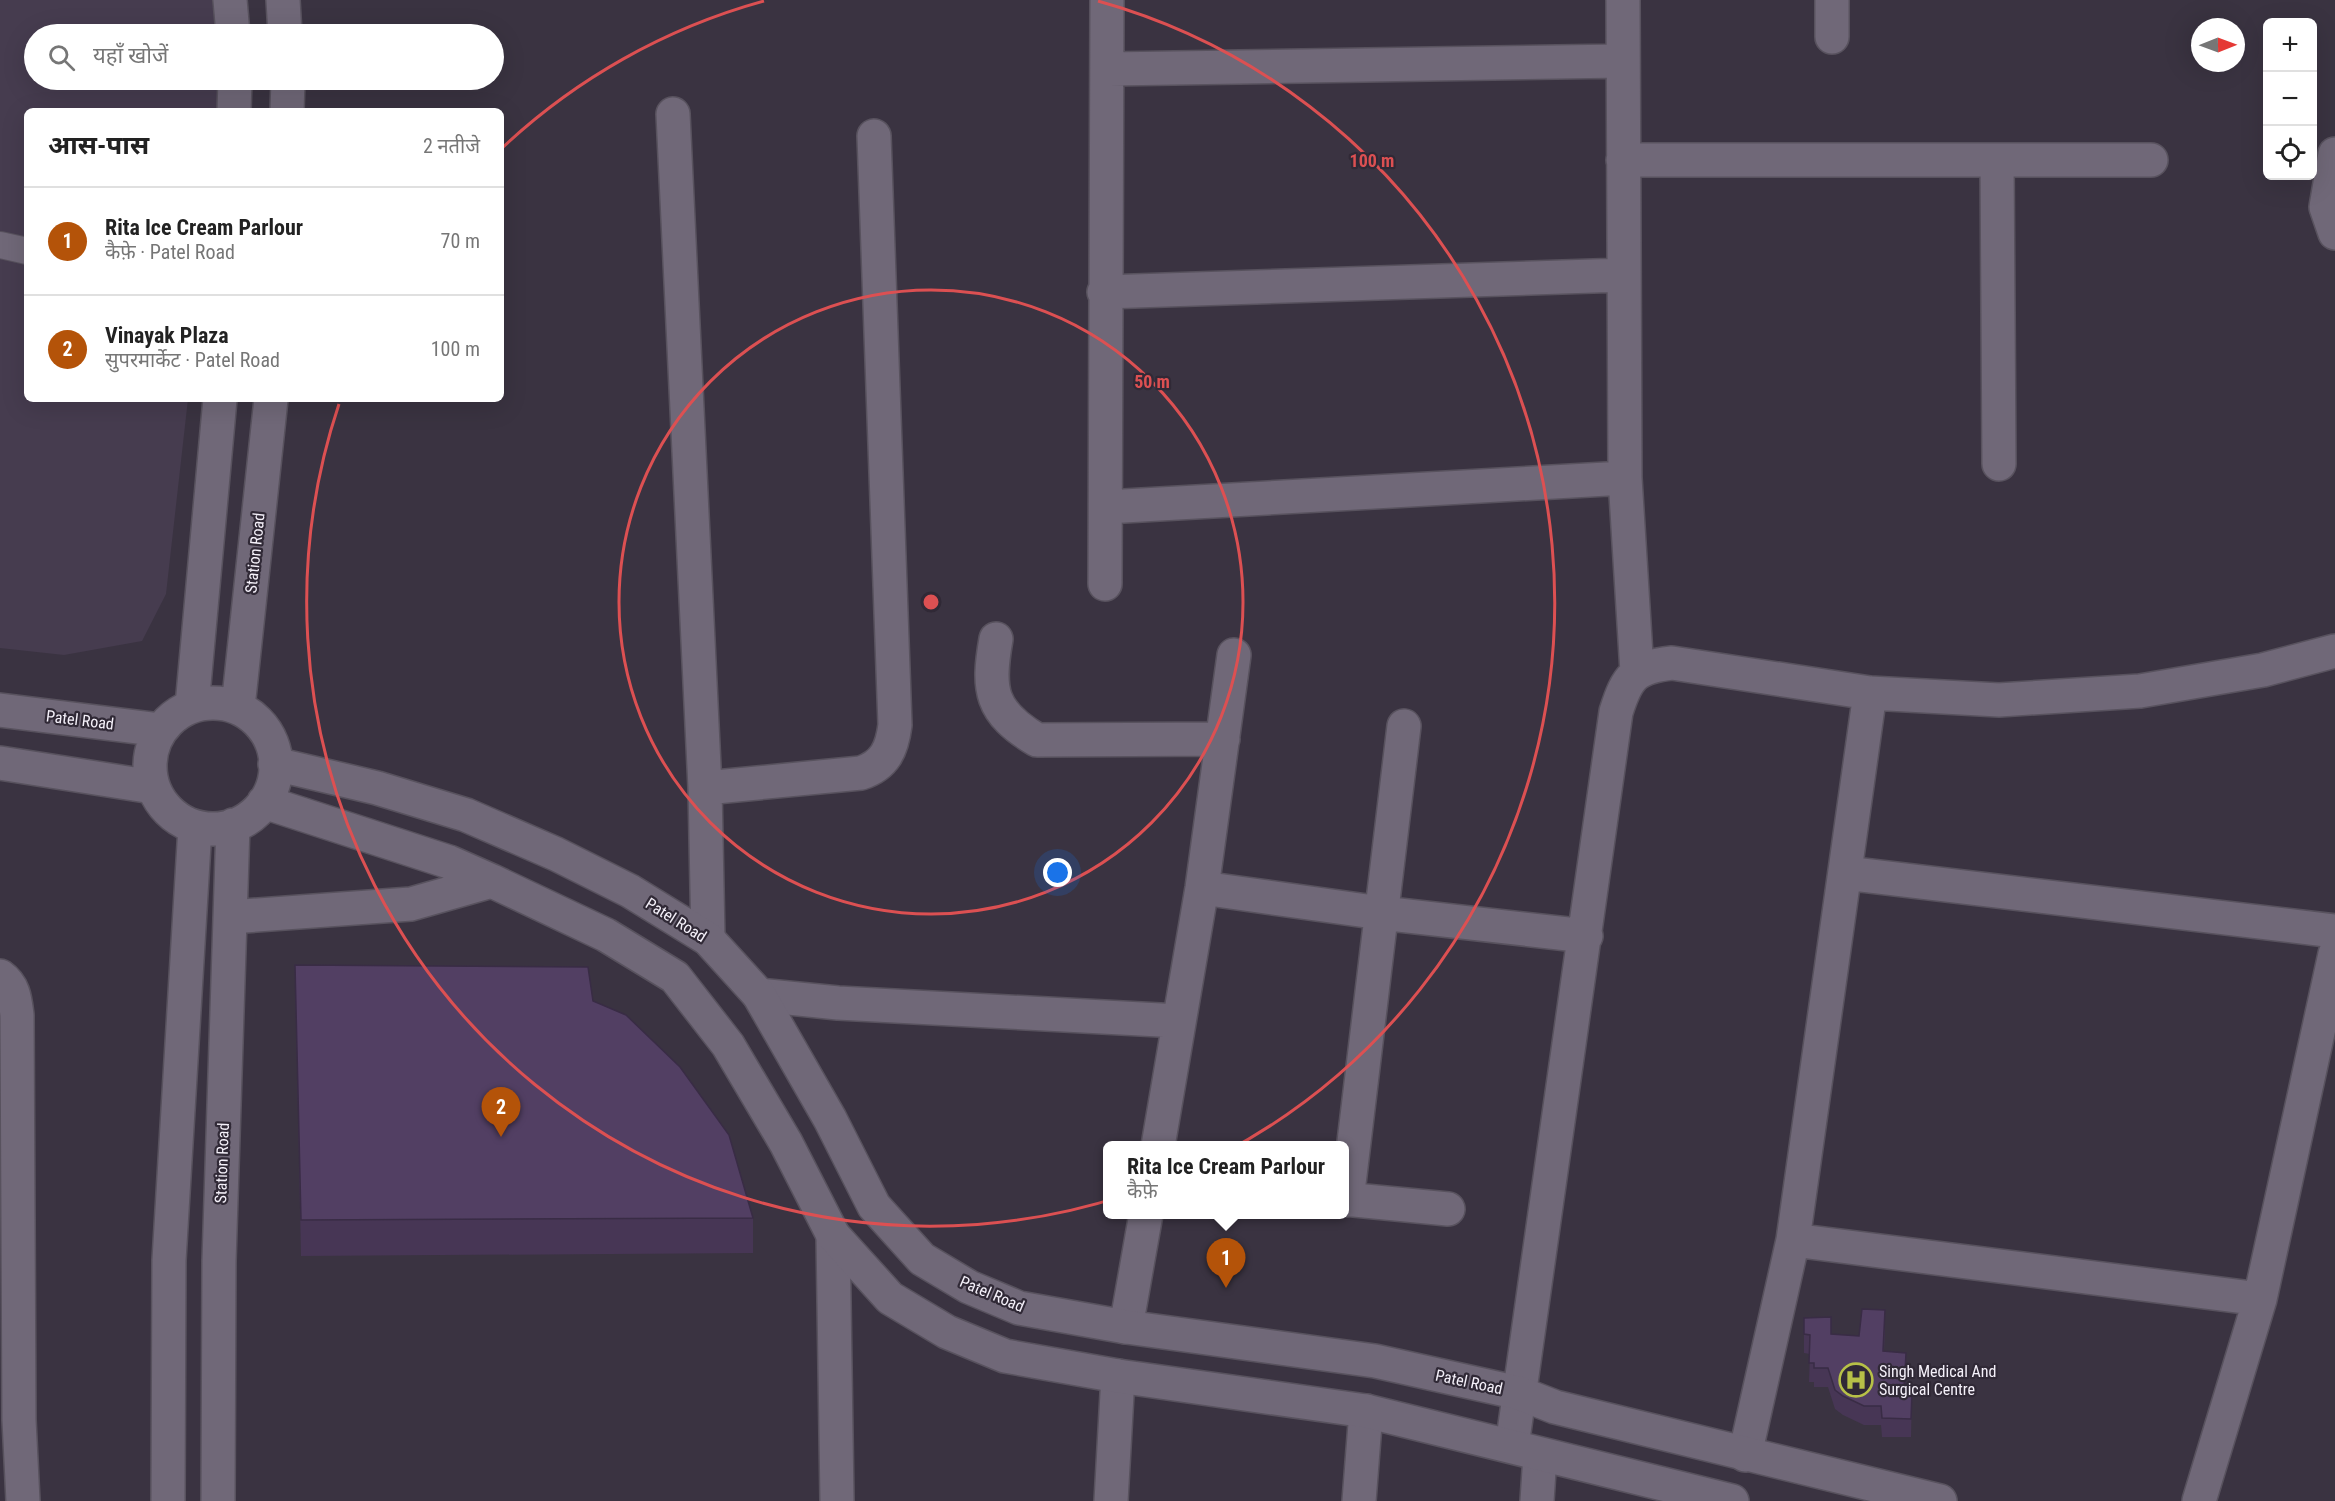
<!DOCTYPE html>
<html lang="hi">
<meta charset="utf-8">
<style>
:root{--surface:#fff;--page:#f2f2f2;--text:#222;--muted:#767676;--line:#e0e0e0;--accent:#b45309}
body{margin:0;font-family:"Roboto Condensed","Noto Sans Devanagari",sans-serif;background:var(--page);color:var(--text)}
.controls{position:absolute;right:18px;top:18px;display:grid;overflow:hidden;border-radius:9px;box-shadow:0 6px 24px #0002}
.controls button{width:54px;height:54px;display:grid;place-items:center;padding:0;border:0;border-bottom:2px solid var(--line);background:var(--surface);color:var(--text);font:30px sans-serif}
.compass{position:absolute;left:2191px;top:18px;width:54px;height:54px;border-radius:50%;background:var(--surface);box-shadow:0 6px 24px #0002;rotate:89deg}
.you{position:absolute;left:1058px;top:873px;width:21px;height:21px;margin:-15px;border:4px solid #fff;border-radius:50%;background:#1a73e8;box-shadow:0 0 0 9px #1a73e833}
.badge{display:grid;place-items:center;width:39px;height:39px;border-radius:50%;background:var(--accent);color:#fff;font-size:20px;font-weight:700}
.pin{position:absolute;translate:-50% -50px;filter:drop-shadow(0 2px 3px #0008)}
.pin::after{content:'';position:absolute;top:32px;width:21px;height:18px;background:inherit;clip-path:polygon(0 0,100% 0,50% 100%)}
.popup{position:absolute;left:1103px;top:1141px;width:246px;height:78px;box-sizing:border-box;display:grid;place-content:center;border-radius:9px;background:var(--surface);filter:drop-shadow(0 2px 4px #0005);font-size:20px;white-space:nowrap;color:var(--muted)}
.popup b{font-size:22px;color:var(--text)}
.popup::after{content:'';position:absolute;left:50%;top:100%;margin-left:-12px;border:12px solid transparent;border-top-color:var(--surface)}
.list{margin:0;padding:0;list-style:none}
h2{display:flex;justify-content:space-between;align-items:center;height:78px;margin:0;padding:0 24px;font-size:26px}
h2 small{font-size:20px;font-weight:400;color:var(--muted)}
.list li{display:grid;grid-template-columns:39px 1fr auto;gap:18px;align-items:center;box-sizing:border-box;height:108px;padding:0 24px;border-top:2px solid var(--line)}
.list b{display:block;font-size:22px;white-space:nowrap}
.list p{margin:0;font-size:20px;white-space:nowrap;color:var(--muted)}
.list em{font-size:20px;font-style:normal;color:var(--muted)}
.icon{flex:none;width:33px;height:33px;fill:none;stroke:currentColor;stroke-width:2;stroke-linecap:round;stroke-linejoin:round}
.map{position:relative;flex:none;width:2335px;height:1501px;overflow:hidden}
.search{position:absolute;background:var(--surface);box-shadow:0 6px 24px #0002;left:24px;top:24px;width:480px;height:66px;display:flex;align-items:center;gap:15px;box-sizing:border-box;padding:0 21px;border-radius:33px;color:var(--muted);font-size:22px}
.panel{position:absolute;background:var(--surface);box-shadow:0 6px 24px #0002;left:24px;top:108px;width:480px;height:294px;border-radius:9px}
.map>svg:first-child{display:block}
</style>
<div class="map">
<svg width="2335" height="1501" viewBox="0 0 2335 1501">
<rect width="100%" height="100%" fill="#3a3341"/>
<path fill="#463c4f" d="M0,0H212L216,34H34V80H221V111H27V399H188L166,594L142,641L64,655L0,648Z"/>
<g fill="none" stroke-linecap="round" stroke-linejoin="round">
<defs>
<path id="service" d="M0,245L27,251"/>
<path id="minor" d="M1623,0L1625,478L1637,672
M1832,0V37
M1109,69L1622,61
M673,114L705,788L708,939
M2335,154L2326,207L2335,233
M1623,160H2151
M1997,160L1999,464
M1104,292L1624,275
M1106,507L1625,478
M1105,584L1107,0
M996,639C987,690 990,712 1037,740L1223,739
M705,788L861,773C885,765 892,749 895,725L874,136
M1845,873L2335,931
M1202,888L1381,913L1586,936
M0,976C14,986 15,999 17,1015L19,1420L23,1501
M759,995L838,1003L1179,1021
M1158,1146L1202,888L1234,655
M1344,1199L1448,1209
M1347,1200L1404,726
M833,1235L837,1501
M1793,1240L2260,1299
M1126,1327L1146,1214
M1512,1446L1616,712C1627,677 1634,667 1672,663L1870,693L1999,700L2140,691L2263,670L2335,651
M1745,1455L1793,1240L1870,693
M1111,1501L1118,1376
M1359,1501L1366,1411
M1537,1501L1540,1455
M2199,1501L2260,1299L2335,954"/>
<path id="tertiary" d="M230,0L233,34
M283,0L285,34
M234,111L235,80
M287,111L288,80
M150 766a63 63 0 1 1 126 0a63 63 0 1 1-126 0Z
M192,706L220,399
M238,707L271,399
M0,710L161,730
M0,763L153,787
M275,764L377,788L466,815L556,854L630,891L708,939L759,995L830,1119L874,1206L922,1259L969,1287L1019,1308L1126,1327L1375,1361L1519,1393L1555,1407L1940,1501
M264,802L449,862L492,881L606,935L675,977L728,1045L786,1143L833,1235L890,1298L947,1332L1005,1356L1118,1376L1366,1411L1732,1501
M230,917L411,904L492,881
M168,1501L169,1260L195,827
M218,1501L219,1261L233,825"/>
</defs>
<use href="#service" stroke="#58525e" stroke-width="28"/>
<use href="#minor" stroke="#58525e" stroke-width="36"/>
<use href="#tertiary" stroke="#58525e" stroke-width="36"/>
<use href="#service" stroke="#706878" stroke-width="26"/>
<use href="#minor" stroke="#706878" stroke-width="33"/>
<use href="#tertiary" stroke="#706878" stroke-width="33"/>
</g>
<path fill="#473655" d="M295,965L593,1001L753,1218V1253L301,1256Z
M1804,1318L1831,1334L1859,1336L1885,1329L1884,1351L1906,1372L1905,1391L1912,1392L1911,1437H1882L1881,1425H1864L1843,1415L1835,1409L1828,1387H1814V1382H1809L1810,1354L1804,1353Z"/>
<path fill="#392c45" d="M1906,1353V1372L1904,1409V1390Z"/>
<path fill="#523f63" stroke="#392c45" stroke-width="1.5" d="M295,965L588,967L593,1001L626,1015L680,1067L729,1135L753,1218L301,1220Z
M1862,1309L1885,1310L1883,1351L1906,1353L1904,1390L1912,1392L1911,1419L1882,1418L1881,1406H1864L1843,1396L1835,1390L1828,1368H1814V1363H1809L1810,1335L1804,1334V1318L1831,1317V1334L1859,1336Z"/>
<g fill="none" stroke="#dc5052" stroke-width="3">
<circle cx="931" cy="602" r="312"/>
<path d="M501 149A624 624 0 0 1 764 1M1098 1A624 624 0 1 1 339 404"/>
</g>
<defs>
<symbol id="hospital-ring" viewBox="-11 -11 22 22"><circle r="9.5" fill="#302936" stroke="#b7c147" stroke-width="1.5"/><path d="M-5-5h3v3.5h4V-5h3V5h-3V1.5h-4V5h-3Z" fill="#b7c147"/></symbol>
</defs>
<g fill-rule="evenodd">
<use href="#hospital-ring" x="1837" y="1361" width="38" height="38"/>
</g>
<g text-anchor="middle" dominant-baseline="central" stroke-width="4.5" stroke-linejoin="round" paint-order="stroke">
<g font-size="16" fill="#f5f1fa" stroke="#302936">
<text transform="translate(255 553) rotate(-84)">Station Road</text>
<text transform="translate(80 720) rotate(7)">Patel Road</text>
<text transform="translate(676 920) rotate(32)">Patel Road</text>
<text transform="translate(222 1163) rotate(-88)">Station Road</text>
<text transform="translate(992 1294) rotate(23)">Patel Road</text>
<text transform="translate(1469 1382) rotate(12)">Patel Road</text>
</g>
<g font-size="16" fill="#f5f1fa" stroke="#302936" text-anchor="start">
<text x="1879" y="1371">Singh Medical And<tspan x="1879" dy="18">Surgical Centre</tspan></text>
</g>
</g>
<circle cx="931" cy="602" r="9" fill="#dc5052" stroke="#302936" stroke-width="3"/>
<g font-size="18" text-anchor="middle" font-weight="bold" fill="#dc5052" stroke="#302936" stroke-width="4.5" stroke-linejoin="round" paint-order="stroke">
<text x="1372" y="167">100 m</text>
<text x="1152" y="388">50 m</text>
</g>
</svg>
<div class="controls">
<button>+</button>
<button>−</button>
<button><svg class="icon" aria-label="locate" viewBox="0 0 24 24"><circle cx="12" cy="12" r="6"/><path d="M12 2v4M12 18v4M2 12h4M18 12h4"/></svg></button>
</div>
<svg class="compass" viewBox="-18 -18 36 36"><path d="M0-13l5 13h-10z" fill="#e53935"/><path d="M0 13l5-13h-10z" fill="#767676"/></svg>
<div class="you"></div>
<div class="pin badge" style="left:1226px;top:1288px">1</div>
<div class="popup"><b>Rita Ice Cream Parlour</b>कैफ़े</div>
<div class="pin badge" style="left:501px;top:1137px">2</div>
<div class="search"><svg class="icon" aria-label="search" viewBox="0 0 24 24"><circle cx="10" cy="10" r="6"/><path d="M15 15l6 6"/></svg>यहाँ खोजें</div>
<section class="panel">
<h2>आस-पास<small>2 नतीजे</small></h2>
<ul class="list">
<li><span class="badge">1</span><div><b>Rita Ice Cream Parlour</b><p>कैफ़े · Patel Road</p></div><em>70 m</em></li>
<li><span class="badge">2</span><div><b>Vinayak Plaza</b><p>सुपरमार्केट · Patel Road</p></div><em>100 m</em></li>
</ul>
</section>
</div>
